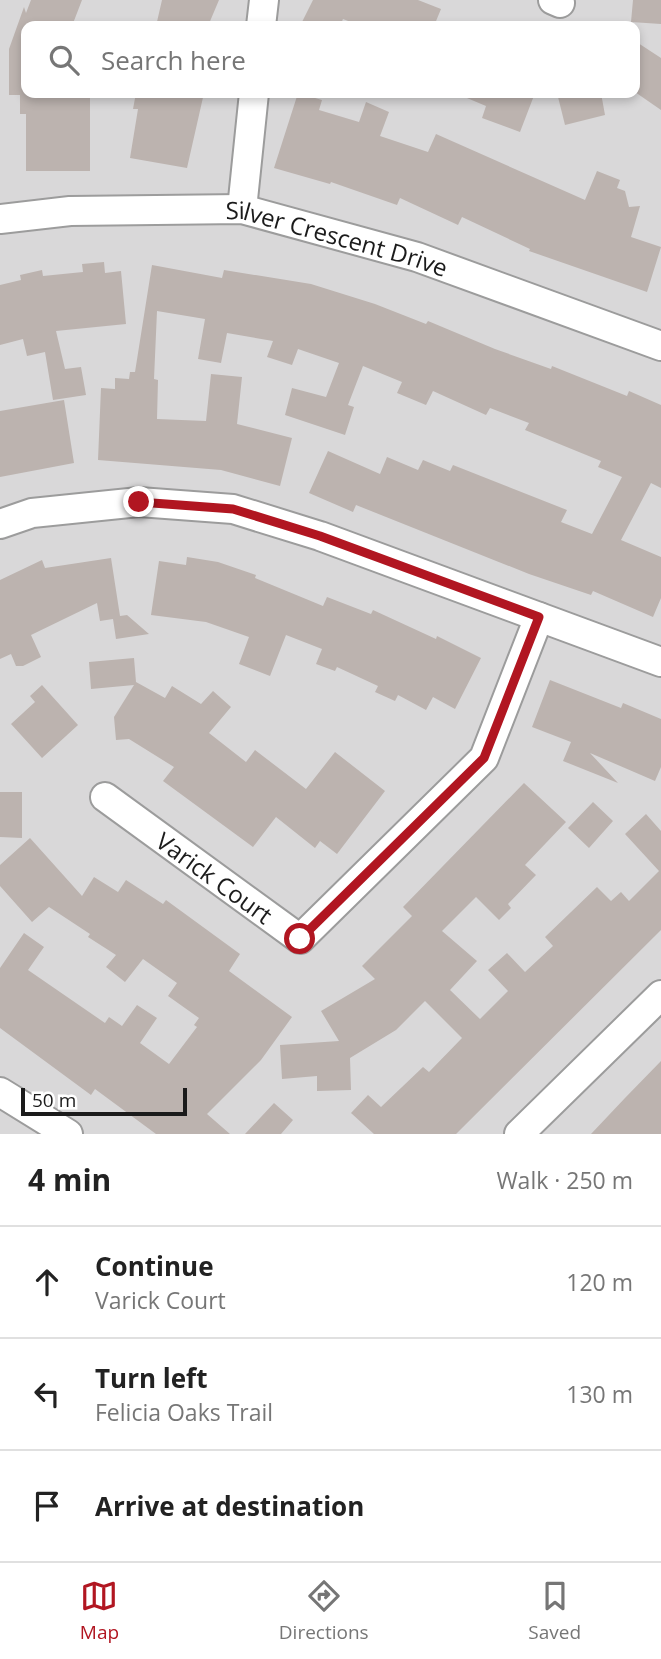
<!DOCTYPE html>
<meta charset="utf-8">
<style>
:root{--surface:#fff;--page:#f2f2f2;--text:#222;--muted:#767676;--line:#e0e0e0;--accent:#b11621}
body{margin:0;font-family:"Open Sans",sans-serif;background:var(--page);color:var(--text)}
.scale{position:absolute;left:21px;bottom:18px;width:166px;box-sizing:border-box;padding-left:7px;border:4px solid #1b1b1b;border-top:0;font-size:19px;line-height:24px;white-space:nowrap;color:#1b1b1b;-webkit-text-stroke:5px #fff;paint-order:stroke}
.stop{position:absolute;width:21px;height:21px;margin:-16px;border:5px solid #b11621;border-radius:50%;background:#fff}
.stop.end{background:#b11621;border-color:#fff;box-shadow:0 2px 7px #0008}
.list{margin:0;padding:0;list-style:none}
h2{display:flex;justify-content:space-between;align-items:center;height:91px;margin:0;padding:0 28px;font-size:30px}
h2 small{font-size:23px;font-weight:400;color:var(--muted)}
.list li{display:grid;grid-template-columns:46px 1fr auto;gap:21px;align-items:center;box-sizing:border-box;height:112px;padding:0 28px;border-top:2px solid var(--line)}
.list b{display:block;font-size:26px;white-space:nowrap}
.list p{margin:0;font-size:23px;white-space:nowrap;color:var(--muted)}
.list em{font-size:23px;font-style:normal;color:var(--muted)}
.icon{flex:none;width:38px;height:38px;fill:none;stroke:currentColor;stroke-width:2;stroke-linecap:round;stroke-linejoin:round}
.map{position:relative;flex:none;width:661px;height:1134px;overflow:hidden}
.search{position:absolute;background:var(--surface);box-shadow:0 4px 10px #0003;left:21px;right:21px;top:21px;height:77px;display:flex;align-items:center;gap:18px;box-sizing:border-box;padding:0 24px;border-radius:14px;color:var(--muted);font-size:26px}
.sheet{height:427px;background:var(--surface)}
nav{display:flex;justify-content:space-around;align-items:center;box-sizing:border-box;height:98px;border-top:2px solid var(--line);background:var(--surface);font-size:19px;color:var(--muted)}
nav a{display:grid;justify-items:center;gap:4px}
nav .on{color:var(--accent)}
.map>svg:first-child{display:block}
</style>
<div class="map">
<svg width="661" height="1134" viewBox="0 0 661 1134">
<rect width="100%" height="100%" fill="#ece8e2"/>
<path fill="#d9d8d9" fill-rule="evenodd" d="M0,0H661V1134H0ZM26,26H635V93H26Z"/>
<path fill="#bcb3af" d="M31,0H82L72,26H26V93H90V171H26V114H20V95H9V49L24,7L26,13Z
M162,0H219L208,26H156Z
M313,0H418L441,9L434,26H361L343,19L340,26H300Z
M633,0H661V24L631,22Z
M635,41L661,58V110L635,92Z
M136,93H204L187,168L130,158L138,109H133Z
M298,93L322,100L319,110L359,122L366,102L389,112L380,136L428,152L436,134L585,200L597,171L620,180L617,188L625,191L629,207L640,206L631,237L661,247L647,292L529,251L530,249L462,217L458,225L400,198L397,205L331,182L330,184L274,168Z
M455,93H535L520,132L482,118L486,106Z
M557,93H601L605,115L565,125Z
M104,262L105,273L121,271L126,324L56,331L65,369L81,367L86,395L53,400L45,352L27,356L23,339L0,345V285L21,280L20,275L42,270L43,276L83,272L82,264Z
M152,265L222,278L224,270L311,284L375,304L426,324L428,321L495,349L551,369L552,366L627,396L629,391L661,405V488L651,483L621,540L661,557V598L653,617L593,591L591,595L529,574L356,505L353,512L309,493L328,451L380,474L387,457L418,470L423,460L450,471L453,465L567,510L561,522L592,534L622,477L598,467L601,461L525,430L529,423L490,408L486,415L433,391L426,405L397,393L402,382L363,366L348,405L354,407L345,435L285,415L292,388L326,397L339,363L298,349L292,365L267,357L273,341L227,333L221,363L198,359L205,319L157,311L154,379L158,380L157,419L206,421L211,374L242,377L237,424L292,438L280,486L221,470L98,460L101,388L115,389V378L129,379L130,372H135Z
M64,400L74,463L0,477V411Z
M187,557L218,562L256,575L255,578L323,606L327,597L371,614L373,610L436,639L437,636L481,658L455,709L433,697L426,710L398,695L395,701L375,692L378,686L337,667L335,671L316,664L322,649L286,635L270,676L239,664L249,637L206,622L151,615L159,561L186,565Z
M111,558L120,616L127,615L149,634L116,639L113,619L100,621L97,603L31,635L41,657L23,666H16L11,654L0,659V580L42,560L45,568Z
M134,658L136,682L165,698L172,686L201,704L213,691L231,707L209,733L246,762L255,750L306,789L335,752L385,791L337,854L320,841L315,848L276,817L253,847L163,781L174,767L129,739L116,740L114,717L134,685L91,689L89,662Z
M550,680L621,708L623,703L661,719V767L655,781L590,753L618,783L563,761L571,742L532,727Z
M42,685L78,725L42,758L11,724L35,702L30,696Z
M524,783L566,822L525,865L536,875L508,904L511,908L499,920L476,897L442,931L477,961L450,990L480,1019L508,991L488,970L507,953L525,972L553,946L545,937L597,887L611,901L621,892L629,901L659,871L625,834L646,814L661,831V930L456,1134H374L351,1113L368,1095L381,1107L423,1067L429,1072L462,1038L425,1001L396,1030L350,1058L351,1090L317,1091V1076L282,1079L280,1045L339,1041L321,1011L375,979L362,966L412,916L403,907Z
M0,792H22V838L0,837Z
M593,802L613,821L589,848L568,828Z
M30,838L82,896L94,877L118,892L126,880L163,904L166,900L240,954L229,971L292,1017L261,1060L207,1114L230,1134H156L95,1089L91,1095L0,1028V968L24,933L44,947L28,970L105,1023L109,1017L122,1026L137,1005L157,1018L140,1043L169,1064L197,1027L194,1025L199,1018L168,996L177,983L143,959L125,982L106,967L116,955L88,937L90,934L49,907L32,922L0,886V865Z
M661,1061V1134H591L625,1098Z
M274,1103L293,1120L281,1134H245Z"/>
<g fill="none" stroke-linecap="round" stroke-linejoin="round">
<defs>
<g id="minor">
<path d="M553,0L560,3"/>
<path d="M261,26L264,0"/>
<path d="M242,209L254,93"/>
<path id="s1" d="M0,219L70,211L242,209L417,257L661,346"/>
<path d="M0,524L32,513L139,502L233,509L320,536L661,662"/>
<path id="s2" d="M105,797L300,939L484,758L539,617"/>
<path d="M0,1092L68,1134"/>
<path d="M519,1134L661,995"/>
</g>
</defs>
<use href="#minor" stroke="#9c9c9c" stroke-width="32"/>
<use href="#minor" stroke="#fff" stroke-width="28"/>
</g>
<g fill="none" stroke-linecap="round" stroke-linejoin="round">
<path stroke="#b11621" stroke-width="9" d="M139,502L233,509L320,536L539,617L484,758L300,939"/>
</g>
<g text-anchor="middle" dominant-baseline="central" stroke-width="5" stroke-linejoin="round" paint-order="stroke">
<g font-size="24" fill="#1b1b1b" stroke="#fff">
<text stroke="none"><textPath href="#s1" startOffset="341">Silver Crescent Drive</textPath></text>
<text stroke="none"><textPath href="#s2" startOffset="136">Varick Court</textPath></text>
</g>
</g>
</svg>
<div class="scale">50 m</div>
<div class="stop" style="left:300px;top:939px"></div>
<div class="stop end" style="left:139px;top:502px"></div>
<div class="search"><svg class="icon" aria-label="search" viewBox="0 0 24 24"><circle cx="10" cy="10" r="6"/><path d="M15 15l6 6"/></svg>Search here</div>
</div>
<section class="sheet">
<h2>4 min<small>Walk · 250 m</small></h2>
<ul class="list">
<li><svg class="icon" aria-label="ahead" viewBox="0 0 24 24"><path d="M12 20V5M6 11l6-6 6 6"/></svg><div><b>Continue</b><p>Varick Court</p></div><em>120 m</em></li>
<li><svg class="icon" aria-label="left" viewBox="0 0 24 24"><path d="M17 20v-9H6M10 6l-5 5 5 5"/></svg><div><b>Turn left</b><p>Felicia Oaks Trail</p></div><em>130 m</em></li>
<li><svg class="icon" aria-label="arrive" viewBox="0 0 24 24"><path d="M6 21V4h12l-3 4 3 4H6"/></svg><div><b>Arrive at destination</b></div></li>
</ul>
</section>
<nav>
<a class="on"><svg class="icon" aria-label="map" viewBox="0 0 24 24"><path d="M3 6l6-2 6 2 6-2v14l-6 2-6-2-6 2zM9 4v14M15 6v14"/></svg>Map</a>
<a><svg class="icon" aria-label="directions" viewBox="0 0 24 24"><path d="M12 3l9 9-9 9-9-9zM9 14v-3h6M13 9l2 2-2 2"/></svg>Directions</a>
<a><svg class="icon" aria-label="saved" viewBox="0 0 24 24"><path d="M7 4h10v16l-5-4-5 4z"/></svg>Saved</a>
</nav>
